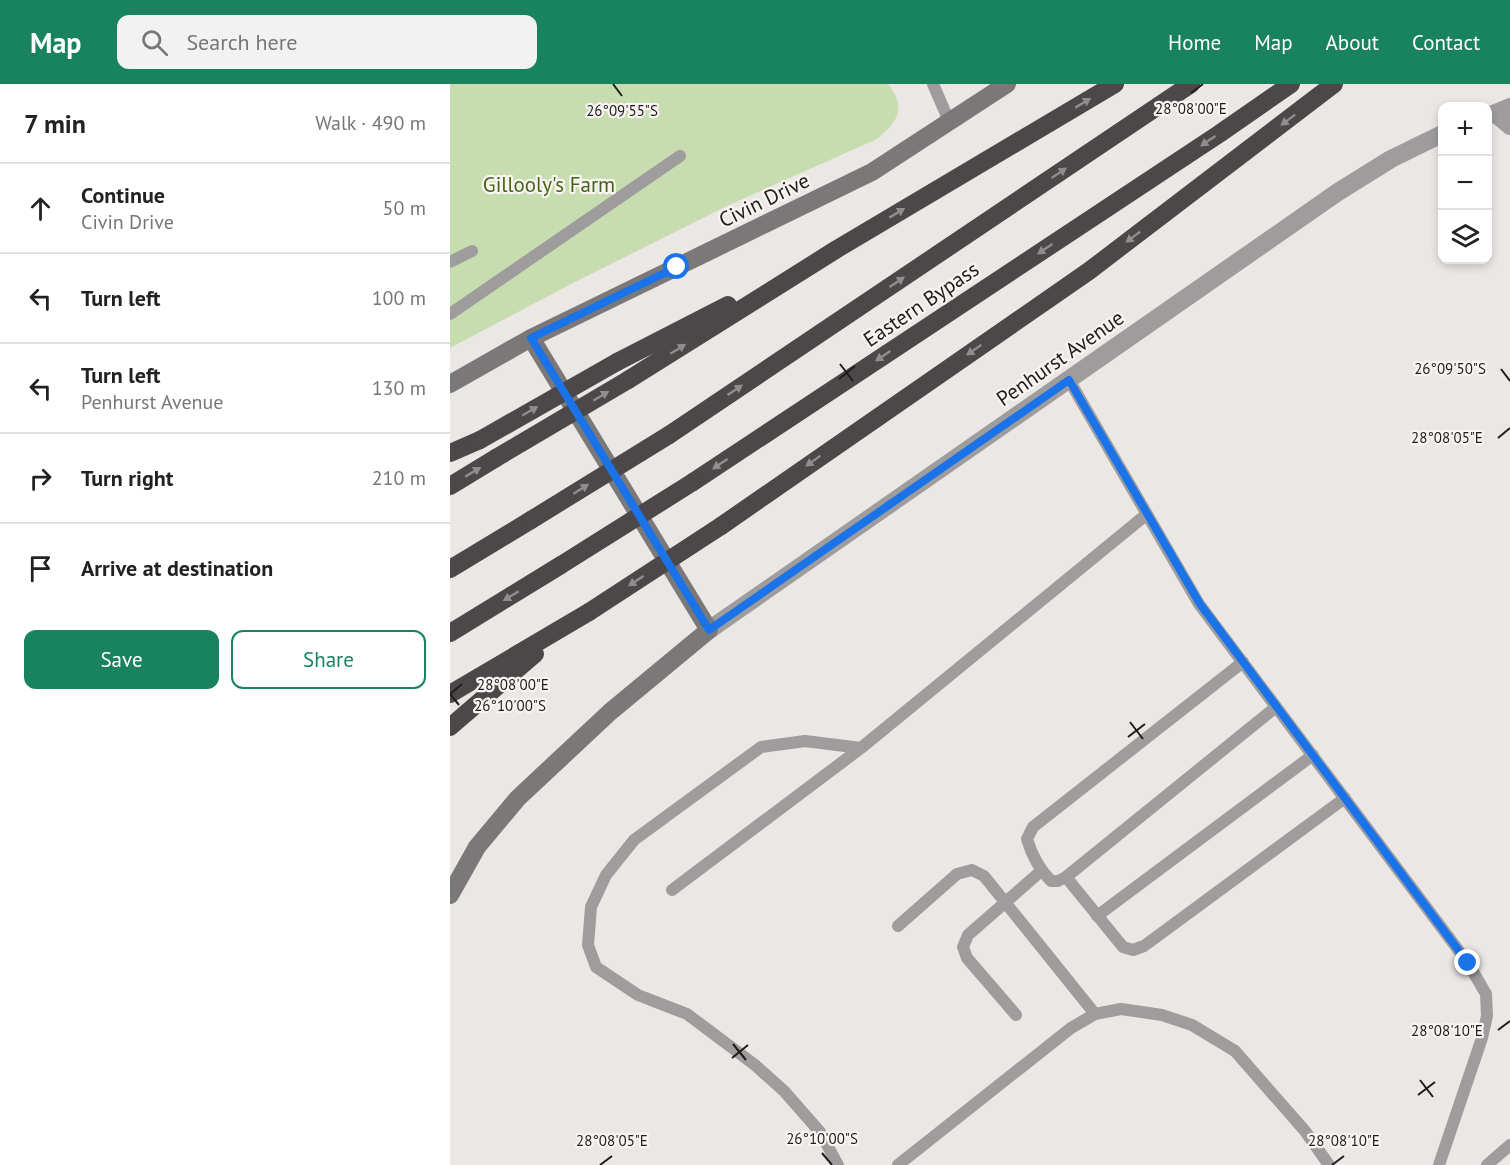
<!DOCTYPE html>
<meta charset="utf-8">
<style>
:root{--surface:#fff;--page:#f2f2f2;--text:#222;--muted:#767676;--line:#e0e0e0;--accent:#19835f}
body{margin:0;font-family:"PT Sans",sans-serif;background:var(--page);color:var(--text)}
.controls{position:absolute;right:18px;top:18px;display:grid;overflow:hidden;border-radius:12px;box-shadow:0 3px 9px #0003}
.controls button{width:54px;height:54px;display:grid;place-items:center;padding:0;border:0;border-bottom:2px solid var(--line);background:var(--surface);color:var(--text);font:30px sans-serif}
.stop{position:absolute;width:18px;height:18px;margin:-14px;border:4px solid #1a73e8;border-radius:50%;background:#fff}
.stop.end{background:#1a73e8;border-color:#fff;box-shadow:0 2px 6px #0008}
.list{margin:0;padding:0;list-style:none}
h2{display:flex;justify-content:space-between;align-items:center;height:78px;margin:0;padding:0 24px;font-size:26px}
h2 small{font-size:20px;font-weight:400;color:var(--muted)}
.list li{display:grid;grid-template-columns:39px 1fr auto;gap:18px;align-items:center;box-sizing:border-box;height:90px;padding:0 24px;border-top:2px solid var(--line)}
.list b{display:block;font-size:22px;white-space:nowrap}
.list p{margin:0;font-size:20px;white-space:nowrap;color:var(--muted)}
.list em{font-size:20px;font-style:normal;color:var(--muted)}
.actions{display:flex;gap:12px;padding:18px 24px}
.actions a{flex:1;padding:14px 0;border:2px solid var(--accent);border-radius:12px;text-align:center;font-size:21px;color:var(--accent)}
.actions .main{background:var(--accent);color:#fff}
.icon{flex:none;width:33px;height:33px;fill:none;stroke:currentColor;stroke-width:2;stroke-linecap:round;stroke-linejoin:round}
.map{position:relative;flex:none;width:1060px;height:1081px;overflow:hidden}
header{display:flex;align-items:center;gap:36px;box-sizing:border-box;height:84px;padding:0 30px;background:var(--accent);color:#fff}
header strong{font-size:28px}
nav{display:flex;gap:33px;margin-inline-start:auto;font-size:21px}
.search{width:420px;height:54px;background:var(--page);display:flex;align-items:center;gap:15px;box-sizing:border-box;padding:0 21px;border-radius:12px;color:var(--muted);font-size:22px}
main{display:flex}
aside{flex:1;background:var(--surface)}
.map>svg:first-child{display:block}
</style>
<header>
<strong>Map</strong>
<div class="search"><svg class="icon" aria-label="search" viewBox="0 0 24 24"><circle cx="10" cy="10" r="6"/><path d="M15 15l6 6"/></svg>Search here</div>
<nav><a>Home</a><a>Map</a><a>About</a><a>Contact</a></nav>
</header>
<main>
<aside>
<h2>7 min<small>Walk · 490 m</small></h2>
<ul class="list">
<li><svg class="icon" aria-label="ahead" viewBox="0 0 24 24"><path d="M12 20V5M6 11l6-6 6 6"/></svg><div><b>Continue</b><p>Civin Drive</p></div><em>50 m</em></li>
<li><svg class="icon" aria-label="left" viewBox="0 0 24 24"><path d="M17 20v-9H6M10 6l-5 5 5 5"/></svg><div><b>Turn left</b></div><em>100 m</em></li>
<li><svg class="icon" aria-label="left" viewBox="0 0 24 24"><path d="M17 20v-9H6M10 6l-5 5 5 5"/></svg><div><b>Turn left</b><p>Penhurst Avenue</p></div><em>130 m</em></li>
<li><svg class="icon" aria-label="right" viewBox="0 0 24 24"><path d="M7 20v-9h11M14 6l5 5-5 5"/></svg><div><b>Turn right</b></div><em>210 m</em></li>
<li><svg class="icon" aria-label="arrive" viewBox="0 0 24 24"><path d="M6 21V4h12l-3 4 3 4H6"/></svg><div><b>Arrive at destination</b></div></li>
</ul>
<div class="actions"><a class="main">Save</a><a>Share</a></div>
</aside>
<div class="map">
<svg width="1060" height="1081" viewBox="0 0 1060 1081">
<rect width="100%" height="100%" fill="#ebe7e5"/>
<path fill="#c7ddb0" d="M0,0H438C457,24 448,38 427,55L279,121L123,199L0,264Z"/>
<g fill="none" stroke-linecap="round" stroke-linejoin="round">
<path stroke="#9e9c9c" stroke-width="12" d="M483,0L499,37
M0,178L22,167
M0,230L230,72
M619,296L749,520L1018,879L1036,910L1037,932L1032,954L989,1081
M793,578L583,743L577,755C582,772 589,785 601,797H608L616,793L826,623
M616,793L673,863L683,866L694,862L895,714
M222,806L411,664L697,430
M647,832L863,671
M448,842L507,790L522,786L534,792L645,930
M566,931L517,874L513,863L518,851L591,787
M388,1081L370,1048L334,1007L305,981L237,930L188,911L146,883L138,861L141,823L156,791L184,756L311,663L355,657L411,664
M448,1081L621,944L645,930L671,925L712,931L742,941L785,967L855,1047L879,1081
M1037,1081L1060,1061"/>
<path stroke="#9e9c9c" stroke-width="18" d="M1046,30L1060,42
M1038,32L1060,23
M259,546L888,108L941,75L992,50"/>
<path stroke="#7a7878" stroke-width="18" d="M0,300L81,254L422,88L557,0
M0,811L27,763L68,714L160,628L259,546L81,254"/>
<path stroke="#4c4849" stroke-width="18" d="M167,278L278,221
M178,296L387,165L665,0
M219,351L741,0
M0,369L30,356
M243,398L769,50L841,0
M0,402L46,374
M271,442L639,187L884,0
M0,485L81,436
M0,549L111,481
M0,610L139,528
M0,643L85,570"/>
<path stroke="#4c4849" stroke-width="18" d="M30,356L167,278
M46,374L178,296
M81,436L219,351
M111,481L243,398
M139,528L271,442"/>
</g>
<defs><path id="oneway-solid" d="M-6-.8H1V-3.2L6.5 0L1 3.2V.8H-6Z" transform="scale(1.5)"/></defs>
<g fill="#918d8d">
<use href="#oneway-solid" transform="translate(633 19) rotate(-31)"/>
<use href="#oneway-solid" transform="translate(838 36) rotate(143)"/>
<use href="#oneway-solid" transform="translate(758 57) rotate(146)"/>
<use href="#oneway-solid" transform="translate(609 89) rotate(-34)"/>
<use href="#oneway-solid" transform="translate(447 129) rotate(-31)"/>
<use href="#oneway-solid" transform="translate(683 153) rotate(143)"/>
<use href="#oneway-solid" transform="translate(595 165) rotate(146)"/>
<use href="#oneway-solid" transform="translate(447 198) rotate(-34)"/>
<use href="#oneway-solid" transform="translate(228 265) rotate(-32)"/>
<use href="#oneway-solid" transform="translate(524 266) rotate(145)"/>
<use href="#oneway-solid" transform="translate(433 272) rotate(146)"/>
<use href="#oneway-solid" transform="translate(285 306) rotate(-34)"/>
<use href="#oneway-solid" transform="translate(151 312) rotate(-31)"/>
<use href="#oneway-solid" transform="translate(80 327) rotate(-30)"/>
<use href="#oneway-solid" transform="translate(363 377) rotate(145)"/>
<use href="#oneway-solid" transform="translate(270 380) rotate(146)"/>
<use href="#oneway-solid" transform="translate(23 388) rotate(-31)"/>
<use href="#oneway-solid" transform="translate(131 405) rotate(-32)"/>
<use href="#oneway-solid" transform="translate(186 497) rotate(147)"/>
<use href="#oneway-solid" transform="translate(61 512) rotate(149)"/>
</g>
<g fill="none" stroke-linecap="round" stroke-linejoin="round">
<path stroke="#1a73e8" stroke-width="8" d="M227,183L81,254L259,546L619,296L750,520L1018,879"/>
</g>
<path fill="none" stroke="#1e1c1c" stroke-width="2" d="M163,0L172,12M741,9L753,0M390,280L403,297M1051,285L1060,297M389,295L405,282M1048,354L1060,344M0,610L12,600M0,610L9,621M680,638L693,655M678,653L695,640M1048,946L1060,937M283,960L296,976M282,974L298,961M970,996L983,1013M968,1011L985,998M372,1069L382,1081M150,1081L162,1072M882,1081L894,1072"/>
<g text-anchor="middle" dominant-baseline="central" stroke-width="4.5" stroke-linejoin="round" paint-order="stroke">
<g font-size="21" fill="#446316" stroke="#f8f4f2">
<text x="99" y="100">Gillooly's Farm</text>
</g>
<g font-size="21" fill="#1e1c1c" stroke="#f8f4f2">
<text transform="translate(314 116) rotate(-26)">Civin Drive</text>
<text transform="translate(471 220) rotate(-34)">Eastern Bypass</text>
<text transform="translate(610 274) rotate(-35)">Penhurst Avenue</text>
</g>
</g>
<g font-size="15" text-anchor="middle" fill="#1e1c1c" stroke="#f8f4f2" stroke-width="4.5" stroke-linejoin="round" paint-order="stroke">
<text x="741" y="30">28°08'00"E</text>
<text x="172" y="32">26°09'55"S</text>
<text x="1000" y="290">26°09'50"S</text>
<text x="997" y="359">28°08'05"E</text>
<text x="63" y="606">28°08'00"E</text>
<text x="60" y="627">26°10'00"S</text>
<text x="997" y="952">28°08'10"E</text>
<text x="372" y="1060">26°10'00"S</text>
<text x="162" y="1062">28°08'05"E</text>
<text x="894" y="1062">28°08'10"E</text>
</g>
</svg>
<div class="controls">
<button>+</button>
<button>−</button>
<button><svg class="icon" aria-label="layers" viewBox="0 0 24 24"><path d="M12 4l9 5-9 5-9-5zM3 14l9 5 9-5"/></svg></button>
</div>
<div class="stop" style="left:227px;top:183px"></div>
<div class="stop end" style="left:1018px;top:879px"></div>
</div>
</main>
